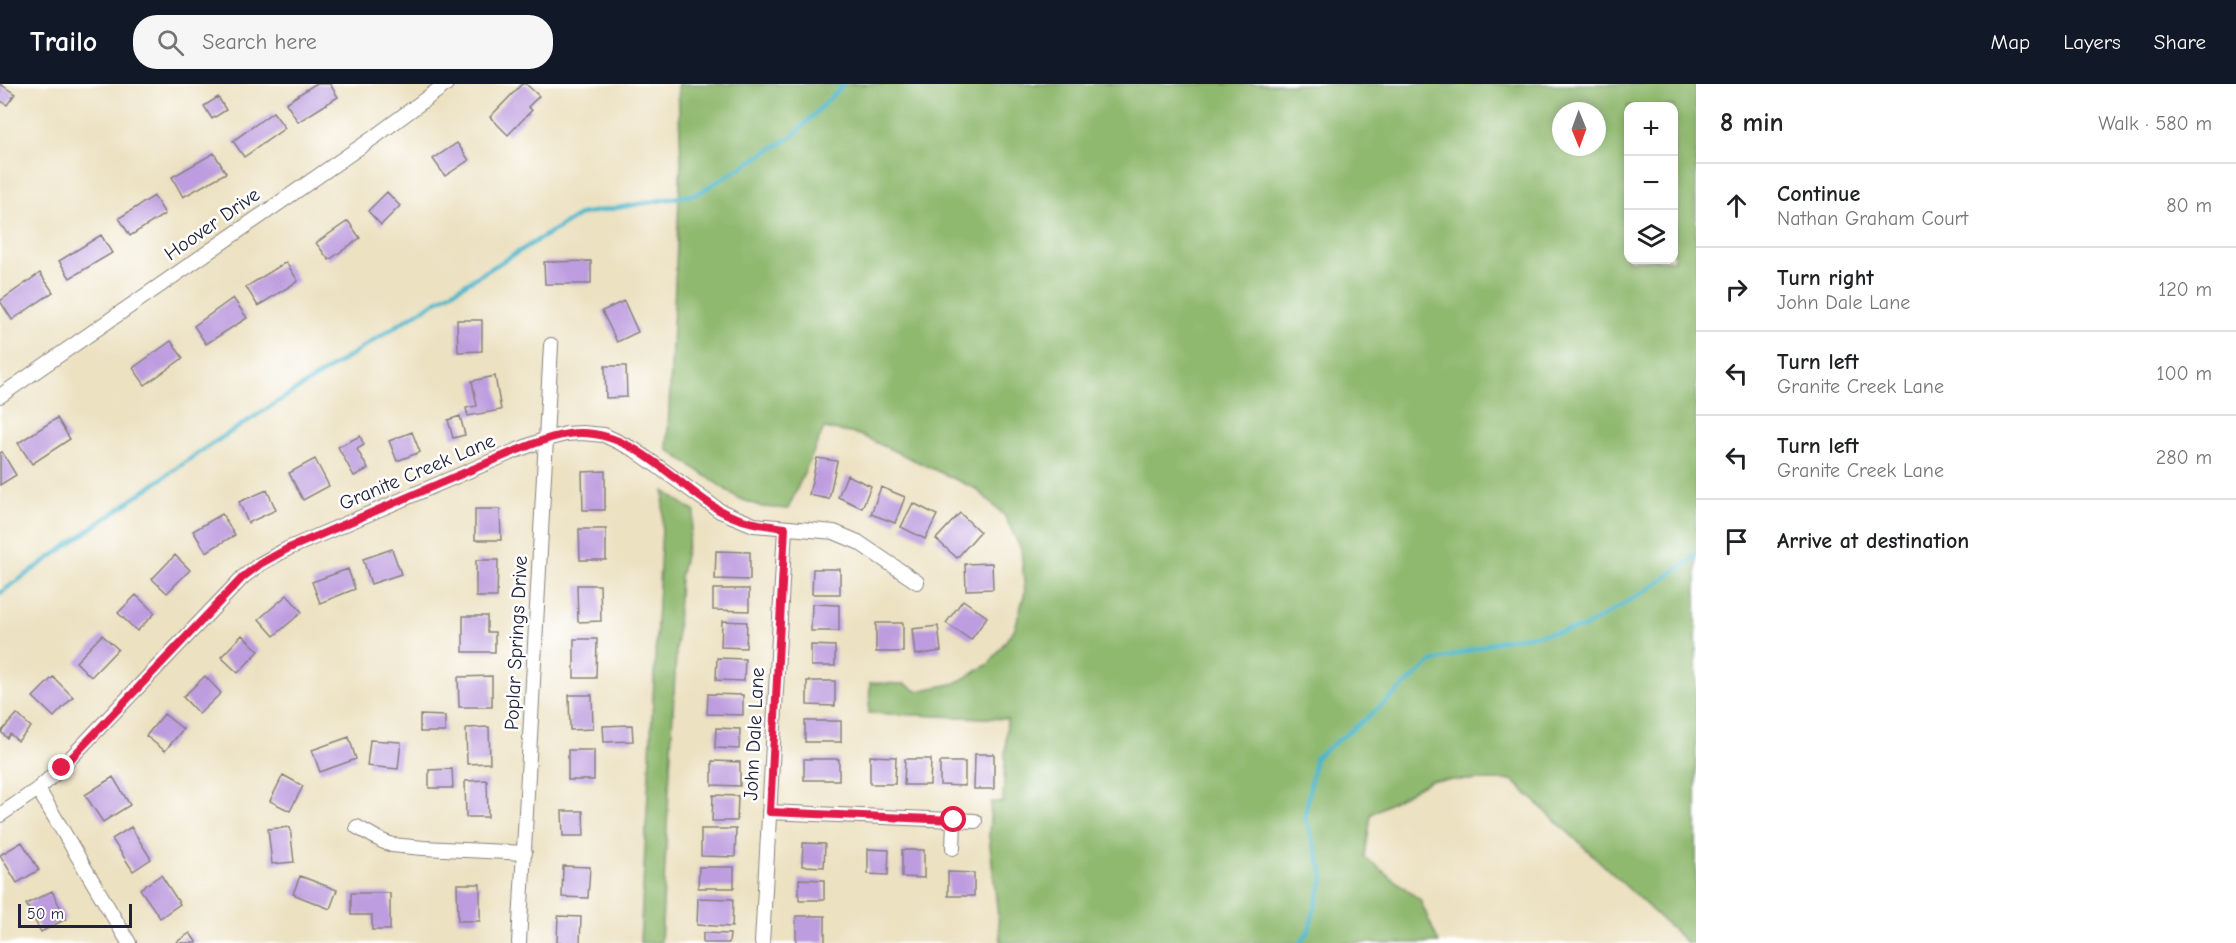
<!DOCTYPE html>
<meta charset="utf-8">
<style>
:root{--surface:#fff;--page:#f6f6f6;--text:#202124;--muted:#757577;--line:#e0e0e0;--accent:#111827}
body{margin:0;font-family:"Comic Neue",sans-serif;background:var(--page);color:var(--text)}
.controls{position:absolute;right:18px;top:18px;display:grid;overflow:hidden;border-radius:12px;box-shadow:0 3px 9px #0003}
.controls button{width:54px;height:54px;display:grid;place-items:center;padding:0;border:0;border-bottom:2px solid var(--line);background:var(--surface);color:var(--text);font:30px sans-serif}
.compass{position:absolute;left:1552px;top:18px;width:54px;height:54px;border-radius:50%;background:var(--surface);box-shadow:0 3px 9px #0003;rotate:179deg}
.scale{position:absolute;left:18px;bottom:15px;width:114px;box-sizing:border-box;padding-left:6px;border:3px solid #22223b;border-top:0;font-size:16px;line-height:21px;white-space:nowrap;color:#22223b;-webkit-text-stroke:4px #fff;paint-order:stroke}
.stop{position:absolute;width:18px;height:18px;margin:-14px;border:4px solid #e11d48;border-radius:50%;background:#fff}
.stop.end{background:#e11d48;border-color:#fff;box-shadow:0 2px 6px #0008}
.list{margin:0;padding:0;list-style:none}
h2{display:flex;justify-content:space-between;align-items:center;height:78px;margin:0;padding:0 24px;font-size:26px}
h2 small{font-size:20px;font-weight:400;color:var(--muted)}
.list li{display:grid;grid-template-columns:39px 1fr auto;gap:18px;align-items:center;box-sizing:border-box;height:84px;padding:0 24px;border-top:2px solid var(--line)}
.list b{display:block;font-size:22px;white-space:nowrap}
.list p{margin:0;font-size:20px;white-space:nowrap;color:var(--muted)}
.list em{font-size:20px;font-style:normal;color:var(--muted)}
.icon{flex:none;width:33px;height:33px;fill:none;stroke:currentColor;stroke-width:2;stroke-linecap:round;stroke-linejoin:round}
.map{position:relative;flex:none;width:1696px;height:859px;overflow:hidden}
header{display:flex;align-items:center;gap:36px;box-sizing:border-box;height:84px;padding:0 30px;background:var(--accent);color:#fff}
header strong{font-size:28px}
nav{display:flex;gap:33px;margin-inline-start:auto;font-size:21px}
.search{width:420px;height:54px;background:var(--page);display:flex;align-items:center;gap:15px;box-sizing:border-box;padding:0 21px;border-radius:24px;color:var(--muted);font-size:22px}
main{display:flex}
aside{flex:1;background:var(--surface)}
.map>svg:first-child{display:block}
</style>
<header>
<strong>Trailo</strong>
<div class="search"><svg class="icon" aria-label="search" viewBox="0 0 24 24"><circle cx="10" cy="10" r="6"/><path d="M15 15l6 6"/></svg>Search here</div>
<nav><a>Map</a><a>Layers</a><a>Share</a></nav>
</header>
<main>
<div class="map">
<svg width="1696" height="859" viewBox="0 0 1696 859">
<rect width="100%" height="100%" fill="#fff"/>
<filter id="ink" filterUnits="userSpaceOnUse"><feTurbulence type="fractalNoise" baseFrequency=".0167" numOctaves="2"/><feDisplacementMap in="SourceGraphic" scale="12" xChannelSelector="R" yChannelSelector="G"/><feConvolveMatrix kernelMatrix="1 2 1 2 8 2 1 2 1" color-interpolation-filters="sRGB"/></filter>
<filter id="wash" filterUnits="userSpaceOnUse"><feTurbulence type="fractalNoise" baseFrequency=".008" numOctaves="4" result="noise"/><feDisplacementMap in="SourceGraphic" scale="24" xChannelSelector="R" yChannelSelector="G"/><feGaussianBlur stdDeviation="1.35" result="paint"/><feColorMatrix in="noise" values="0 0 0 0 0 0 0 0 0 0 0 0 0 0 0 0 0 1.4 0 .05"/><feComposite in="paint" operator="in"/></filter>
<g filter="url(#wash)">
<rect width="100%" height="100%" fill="#ece1c1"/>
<path fill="#90b96f" stroke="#596e55" stroke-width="1.5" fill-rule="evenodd" d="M678,0H1696V859H1687L1512,696H1431L1371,730L1365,773L1420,816L1439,859H1001L989,752L991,718H1003L1007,635L869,629L870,599L905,600L917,607L956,599L989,580L1015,544L1025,508L1021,465L1004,431L976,405L860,351L824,344L788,425L762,423L738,414L667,365L681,77ZM1628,22H1674V176H1628ZM1561,27H1597V63H1561Z
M664,407L695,428L680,493L661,859H640Z"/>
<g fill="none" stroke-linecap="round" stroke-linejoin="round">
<path stroke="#4cb6ca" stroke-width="4.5" d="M0,509L201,367L404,237L581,130L697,110L793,52L844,0
M1300,859L1308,848L1324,792L1305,732L1315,674L1367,634L1432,578L1502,556L1584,544L1652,503L1694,474L1696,470"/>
</g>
<g id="blocks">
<path fill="#bd9cdf" d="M0,0L15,10L7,21L0,16Z
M315,0H330L338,13L298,38L286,19Z
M522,0H526L539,12L528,23L532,26L508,51L490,33Z
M218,13L226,26L212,35L204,22Z
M273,28L285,44L244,73L233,57Z
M457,59L469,76L445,92L433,75Z
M214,69L226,89L183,113L172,93Z
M387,108L400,122L381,141L368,127Z
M154,112L165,130L130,152L119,134Z
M348,137L360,154L329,176L316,159Z
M101,151L112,169L70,194L59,177Z
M591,177V200H545L544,178Z
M286,178L298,197L258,222L246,203Z
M40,189L53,208L12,236L0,217Z
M233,214L247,234L206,260L194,242Z
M624,217L638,248L617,258L602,227Z
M457,236H482V267L458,268Z
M171,257L183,274L145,301L133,284Z
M605,282H626L627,313L606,314Z
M495,292L501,326L468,332L466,324L477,322L472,297Z
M460,332L465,351L453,354L448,336Z
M57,334L70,355L32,380L18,359Z
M412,348L420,368L397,377L389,357Z
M360,352L364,361L357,365L368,385L354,392L338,363Z
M2,368L16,391L0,401V369Z
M817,374L837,377L829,415L809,411Z
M315,375L329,402L303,416L289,389Z
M605,387V426H583L582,388Z
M847,391L871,402L862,424L838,413Z
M881,403L905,413L895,439L871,430Z
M267,406L276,426L248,439L239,418Z
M913,419L937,431L925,455L901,443Z
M475,425H500L501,456H475Z
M960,429L980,448L957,474L936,455Z
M222,430L235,451L206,468L193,447Z
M579,445H606V476H580Z
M392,465L401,490L371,500L363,475Z
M716,467L750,468V496L715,495Z
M175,471L190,486L167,509L152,495Z
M476,476H498L497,513H476Z
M992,479L993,505L966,506L965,480Z
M348,485L355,505L320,519L312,498Z
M813,485H840V510H812Z
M577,501H600L601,537L578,538Z
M713,505H749V527L713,526Z
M136,511L155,529L137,547L118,529Z
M287,511L302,528L274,552L259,535Z
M963,516L987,533L971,556L946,539Z
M812,520L839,521V547H811Z
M463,532H487V548H495V568H463Z
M722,537L747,538L746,564L721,563Z
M876,539H903V568H876Z
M938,542L941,567L915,571L912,545Z
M102,551L118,565L91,593L76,578Z
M242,551L259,567L238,589L221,573Z
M574,555H597L596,594H574Z
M811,561L835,562V582H811Z
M717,574L745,575L744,597L716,596Z
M205,592L221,609L199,630L183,613Z
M492,592V623H459L458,593Z
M53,593L73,613L54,633L33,613Z
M807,597H835V622L807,621Z
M708,610L743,611V631L707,630Z
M569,611H592L593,645L570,646Z
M17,630L31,643L18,657L10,650L7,654L1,648Z
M164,630L183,645L165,667L146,652Z
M420,631L445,632V648H420Z
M805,637H841V658H805Z
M632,641L633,657L604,658L603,642Z
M489,643L490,679L467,680L466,644Z
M716,644L740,645L739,665L715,664Z
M349,653L356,675L320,688L312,666Z
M370,656L401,658L398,685L367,682Z
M568,666H594V696H568Z
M975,670H994V705H974Z
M870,672L896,673L895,700H870Z
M804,675H839V696H804Z
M905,675H931L930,701H904Z
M712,677L740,678V702L712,701Z
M940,678H965V702L940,701Z
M452,685L453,704H429V686Z
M283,691L303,702L290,727L270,717Z
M113,693L130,721L103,738L85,711Z
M487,696L488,733H466L465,697Z
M713,711L738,712L737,737H712Z
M562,727H583L584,752H563Z
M131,743L151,775L133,787L112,755Z
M290,743L294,778L272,780L268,745Z
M701,745H736L735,773L701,772Z
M22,758L39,786L17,799L0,771Z
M803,759L825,760L824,783L802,782Z
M868,765L889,766L888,791L868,790Z
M902,766H924V794L902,793Z
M563,782L590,783L588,814L562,813Z
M699,783H734V804H698Z
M948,788L974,789V812H948Z
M161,791L180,820L160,834L140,805Z
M300,792L337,806L330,825L293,810Z
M799,795L824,796V816H799Z
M457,800H480V837H458Z
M52,807L66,835L41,848L26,820Z
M351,809H390V846H372V831H351Z
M698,814L733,815L732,843L697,841Z
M558,832L581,833L580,859H557Z
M796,832H825V859H796Z
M190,849L197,859H175Z
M703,849L730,850L729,859H703Z"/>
</g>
</g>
<g filter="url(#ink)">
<use href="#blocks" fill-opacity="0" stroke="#87827e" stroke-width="1.5"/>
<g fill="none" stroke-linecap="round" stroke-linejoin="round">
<defs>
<path id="minor" d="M0,312L373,54L446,0
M38,705L129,859
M769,728L975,737
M0,731L38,705L61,684L243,493L260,480L287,465L515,367L546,355L566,350L582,349L604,351L635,366L720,427L754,441L834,448L858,458L917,498
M357,743L382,757L392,761L423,764L525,769
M953,764L954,736
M519,859L551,261
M762,859L785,444"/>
</defs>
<use href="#minor" stroke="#87827e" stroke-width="16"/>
<use href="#minor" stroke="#fff" stroke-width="14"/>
</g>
</g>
<g fill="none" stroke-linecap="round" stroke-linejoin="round" filter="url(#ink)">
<path stroke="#e11d48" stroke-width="8" d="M62,684L243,493L260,480L287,465L515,367C536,359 558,349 581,349C635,349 676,400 719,426C740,438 762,441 785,444L770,728L954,736"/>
</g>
<g text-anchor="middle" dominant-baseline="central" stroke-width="5" stroke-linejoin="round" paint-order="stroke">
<g font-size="20" fill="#22223b" stroke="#fff">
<text transform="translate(212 140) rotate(-35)">Hoover Drive</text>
<text transform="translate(417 388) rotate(-23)">Granite Creek Lane</text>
<text transform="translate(516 559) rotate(-87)">Poplar Springs Drive</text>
<text transform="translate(754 650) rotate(-87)">John Dale Lane</text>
</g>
</g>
</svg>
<div class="controls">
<button>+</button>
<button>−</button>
<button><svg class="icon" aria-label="layers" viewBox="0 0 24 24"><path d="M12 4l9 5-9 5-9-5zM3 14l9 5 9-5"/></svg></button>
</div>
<svg class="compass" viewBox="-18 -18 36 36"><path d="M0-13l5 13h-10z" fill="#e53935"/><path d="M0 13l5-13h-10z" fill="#757577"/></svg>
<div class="scale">50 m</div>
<div class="stop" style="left:954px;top:736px"></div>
<div class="stop end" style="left:62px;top:684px"></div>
</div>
<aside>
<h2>8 min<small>Walk · 580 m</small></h2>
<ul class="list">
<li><svg class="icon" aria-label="ahead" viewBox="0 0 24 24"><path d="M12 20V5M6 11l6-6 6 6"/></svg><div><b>Continue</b><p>Nathan Graham Court</p></div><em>80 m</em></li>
<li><svg class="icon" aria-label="right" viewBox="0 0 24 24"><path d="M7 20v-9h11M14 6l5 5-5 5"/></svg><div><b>Turn right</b><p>John Dale Lane</p></div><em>120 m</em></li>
<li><svg class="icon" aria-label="left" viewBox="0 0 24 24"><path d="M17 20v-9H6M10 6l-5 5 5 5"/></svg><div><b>Turn left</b><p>Granite Creek Lane</p></div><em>100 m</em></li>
<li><svg class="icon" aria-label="left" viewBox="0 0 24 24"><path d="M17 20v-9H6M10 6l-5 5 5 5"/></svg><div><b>Turn left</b><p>Granite Creek Lane</p></div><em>280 m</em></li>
<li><svg class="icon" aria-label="arrive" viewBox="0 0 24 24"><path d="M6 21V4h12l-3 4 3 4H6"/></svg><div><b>Arrive at destination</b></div></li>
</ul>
</aside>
</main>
